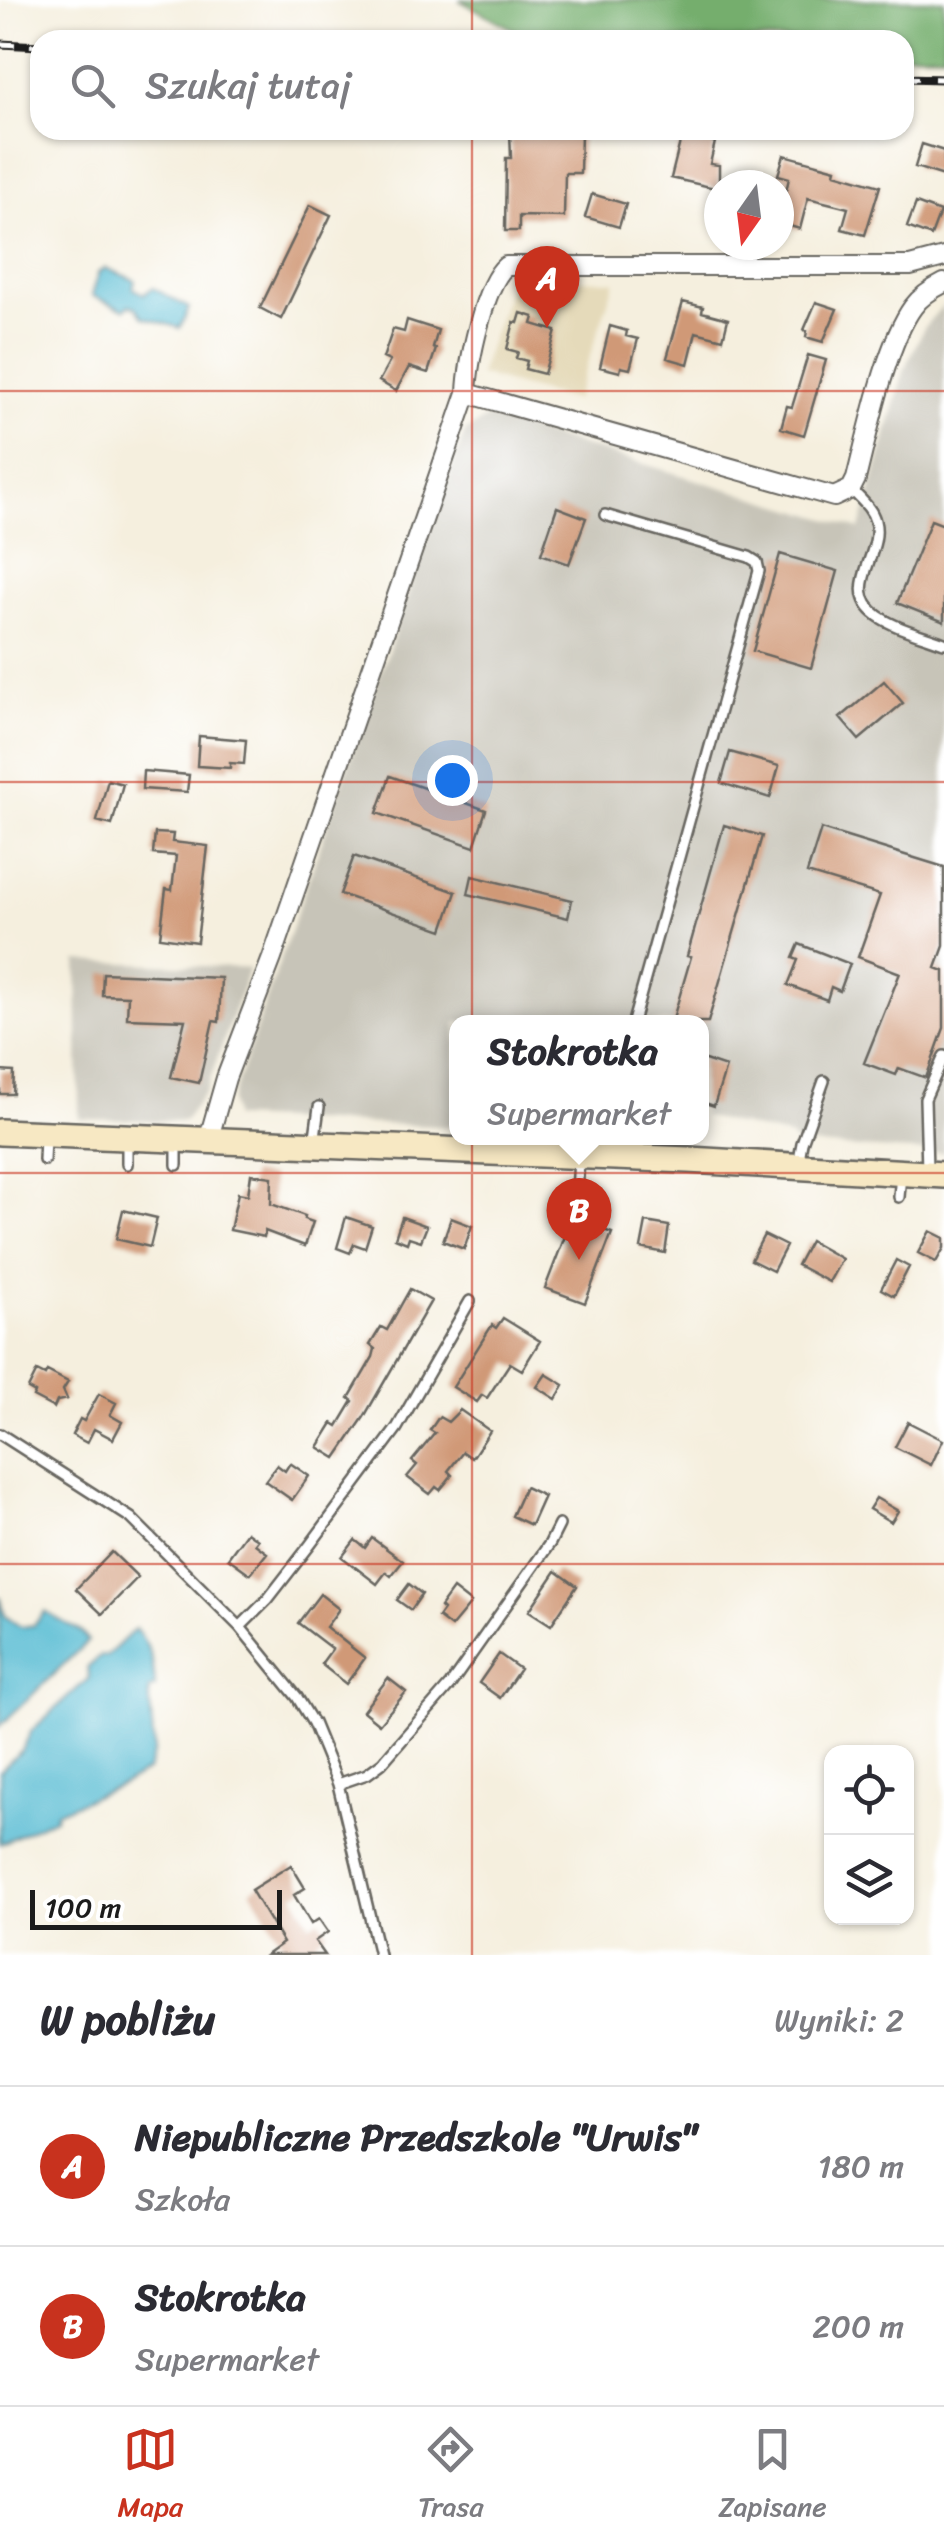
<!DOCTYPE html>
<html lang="pl">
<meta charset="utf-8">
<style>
:root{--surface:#fff;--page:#f7f7f7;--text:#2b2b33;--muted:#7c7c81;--line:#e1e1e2;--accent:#c8321e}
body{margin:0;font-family:Sriracha,sans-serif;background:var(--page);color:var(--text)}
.controls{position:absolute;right:30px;bottom:30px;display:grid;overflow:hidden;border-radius:20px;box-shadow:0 2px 8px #0004}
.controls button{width:90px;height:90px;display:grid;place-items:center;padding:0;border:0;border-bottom:2px solid var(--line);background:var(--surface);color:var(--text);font:50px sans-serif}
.compass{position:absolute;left:704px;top:170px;width:90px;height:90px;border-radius:50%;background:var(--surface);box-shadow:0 2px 8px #0004;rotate:194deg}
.scale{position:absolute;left:30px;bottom:25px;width:252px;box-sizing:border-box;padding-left:10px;border:5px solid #1c1c1c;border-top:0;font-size:28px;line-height:35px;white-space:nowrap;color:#1c1c1c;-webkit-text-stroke:8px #fff;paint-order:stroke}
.you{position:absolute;left:452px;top:780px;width:35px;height:35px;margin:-25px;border:8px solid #fff;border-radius:50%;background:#1a73e8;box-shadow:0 0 0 15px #1a73e833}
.badge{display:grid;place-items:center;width:65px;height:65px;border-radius:50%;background:var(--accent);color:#fff;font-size:32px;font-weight:700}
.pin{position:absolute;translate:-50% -82px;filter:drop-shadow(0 2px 5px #0008)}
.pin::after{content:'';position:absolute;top:52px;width:35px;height:30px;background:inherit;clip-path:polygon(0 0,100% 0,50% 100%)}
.popup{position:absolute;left:449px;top:1015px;width:260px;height:130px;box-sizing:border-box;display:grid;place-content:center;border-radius:20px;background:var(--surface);filter:drop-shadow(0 2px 8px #0005);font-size:32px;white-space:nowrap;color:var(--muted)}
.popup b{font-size:38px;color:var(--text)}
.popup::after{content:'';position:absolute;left:50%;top:100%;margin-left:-20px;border:20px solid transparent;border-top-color:var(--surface)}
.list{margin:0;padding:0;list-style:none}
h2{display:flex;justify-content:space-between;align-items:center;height:130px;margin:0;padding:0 40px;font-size:42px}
h2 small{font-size:32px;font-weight:400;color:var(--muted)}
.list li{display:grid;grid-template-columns:65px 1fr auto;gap:30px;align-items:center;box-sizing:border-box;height:160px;padding:0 40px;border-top:2px solid var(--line)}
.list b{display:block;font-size:38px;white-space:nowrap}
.list p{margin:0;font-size:32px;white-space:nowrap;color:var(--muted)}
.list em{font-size:32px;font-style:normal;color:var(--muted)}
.icon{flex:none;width:55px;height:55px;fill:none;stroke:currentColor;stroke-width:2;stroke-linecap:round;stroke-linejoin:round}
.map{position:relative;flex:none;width:944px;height:1955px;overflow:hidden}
.search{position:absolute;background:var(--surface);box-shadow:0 2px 8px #0004;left:30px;right:30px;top:30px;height:110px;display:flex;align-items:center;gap:25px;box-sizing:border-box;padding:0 35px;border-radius:30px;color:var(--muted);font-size:38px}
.sheet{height:450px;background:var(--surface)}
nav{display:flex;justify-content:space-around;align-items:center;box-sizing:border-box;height:140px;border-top:2px solid var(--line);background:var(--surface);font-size:28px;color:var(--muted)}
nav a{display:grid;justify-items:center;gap:5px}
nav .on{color:var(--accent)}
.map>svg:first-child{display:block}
</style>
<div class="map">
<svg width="944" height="1955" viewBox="0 0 944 1955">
<rect width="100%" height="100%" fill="#fff"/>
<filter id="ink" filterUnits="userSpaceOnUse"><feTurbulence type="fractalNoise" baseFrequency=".01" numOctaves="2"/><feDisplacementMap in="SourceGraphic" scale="20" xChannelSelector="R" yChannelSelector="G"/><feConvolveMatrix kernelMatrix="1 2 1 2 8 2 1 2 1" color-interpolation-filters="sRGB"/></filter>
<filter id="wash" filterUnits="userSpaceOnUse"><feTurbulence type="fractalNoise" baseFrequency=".0048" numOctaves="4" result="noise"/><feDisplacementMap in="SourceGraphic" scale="40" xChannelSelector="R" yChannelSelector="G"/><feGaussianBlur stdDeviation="2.25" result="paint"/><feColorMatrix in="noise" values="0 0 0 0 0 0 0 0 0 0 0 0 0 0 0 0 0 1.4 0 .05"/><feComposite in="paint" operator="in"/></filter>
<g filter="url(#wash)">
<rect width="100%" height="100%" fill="#f5efde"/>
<path fill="#e5daba" d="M513,278L615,281L575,400L479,375Z"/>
<path fill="#c7c4b8" d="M944,304V1153L809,1145L792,1141V1137L702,1116V1022H456V1127L233,1118L231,1101L465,432L488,417L860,529L905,368L925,326Z
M77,961L249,968L206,1091L184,1121L79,1119Z"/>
<path fill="#74ae6d" stroke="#486544" stroke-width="2.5" d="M459,0H944V54L904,53V40H533Z"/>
<path fill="#53bad1" stroke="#386b76" stroke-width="2.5" d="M105,268L135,280L133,288L144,294L153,288L189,308L180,328L143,317L136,307L130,305L124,309L92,296L98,273Z
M0,1596L5,1616L21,1627L34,1625L45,1612L81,1632L88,1641L0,1726Z
M135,1629C151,1645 154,1665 155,1687L149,1690L154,1751L148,1770L128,1782L56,1812L55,1818L0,1844V1771L22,1750L32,1730L89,1678L87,1668L101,1656H107Z"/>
<g id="blocks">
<path fill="#d09977" d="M510,132L581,133L580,173H565L564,217L519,216V231H505L506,158H511Z
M682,134L715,142L710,164L719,165V189L671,178Z
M922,144L944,151V176L915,167Z
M784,155L836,169L835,173L880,186L865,235L842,229L848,208L808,198L800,229L779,223L789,178L778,175Z
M592,194L626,204L619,227L585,217Z
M916,203L940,212L931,236L907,227Z
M310,205L331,215L281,319L260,308Z
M683,302L703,307L702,312L728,319L723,339L696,332L688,364L667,358Z
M816,302L837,309L823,342L806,337L807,331L804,330Z
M521,313L534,317L532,324L556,331L544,374L525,369L527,361L516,358L518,352L507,349L514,322L518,323Z
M407,320L438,330L433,348L436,349L428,373L409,367L396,391L379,381L390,361L383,358L393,329L404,332Z
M610,326L627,331L626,336L638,339L630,369L621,367L620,372L600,367Z
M808,355L826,360L804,435L781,428L787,406L792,407Z
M557,507L586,518L569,564L541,554Z
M931,520L944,525V622L897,603Z
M780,554L838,571L811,668L753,651Z
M884,681L903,703L859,740L840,718Z
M199,736L246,740L244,764L230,763V768L197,766Z
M730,752L779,766L770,798L721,783Z
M143,771L189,775L187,792L142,789Z
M390,776L486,810L474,847L377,813Z
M108,780L123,784L112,825L97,821Z
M724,825L762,836L708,1022H672L691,957L687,956Z
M821,829L944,867V946L936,968L944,971V1028L926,1078L899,1068L896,1075L864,1063L900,973L858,957L880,895L807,873Z
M155,833L173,834L172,842L208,846L197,942L160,937L166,889L172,890L176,856L153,854Z
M354,856L456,892L443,930L340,894Z
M472,876L572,900L568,918L468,894Z
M799,944L850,964L840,991L831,987L827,1000L788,985L798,960L793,958Z
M103,973L221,978L219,1022L213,1021L199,1083L171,1077L185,1020L127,1018L128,996L102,995Z
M702,1059L726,1067L714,1106L702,1102Z
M0,1071L14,1072L13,1094H0Z
M251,1174L272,1177L271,1204L305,1216L304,1219L313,1222L305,1246L265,1231L264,1237L230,1230L238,1193L248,1195Z
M123,1210L157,1218L150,1247L116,1239Z
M346,1217L372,1226L365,1248L354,1244L350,1253L337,1248Z
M402,1217L427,1226L421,1241L409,1237L407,1243L395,1238Z
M451,1218L472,1226L464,1249L443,1241Z
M572,1218L612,1233L585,1303L545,1288Z
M646,1222L669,1226L665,1253L641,1248Z
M930,1231L944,1238V1248L936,1262L918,1253Z
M764,1235L786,1246L773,1271L751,1260Z
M810,1241L842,1259L829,1282L797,1265Z
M896,1260L909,1267L894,1296L881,1289Z
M410,1289L431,1301L364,1417L336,1458L318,1447L333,1423L338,1426L353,1401L349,1398L373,1357L375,1349L370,1345L381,1327L387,1330Z
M503,1318L540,1341L522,1370L510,1363L487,1398L482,1395L477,1402L453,1387L492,1325L496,1328Z
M37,1371L45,1375L47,1371L68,1382L63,1390L67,1399L57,1401L54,1408L33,1397L35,1393L28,1389Z
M546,1374L564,1385L556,1399L537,1387Z
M99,1394L116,1403L110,1415L122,1422L113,1439L94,1429L87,1443L72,1435L80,1419L84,1421Z
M460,1410L490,1431L472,1458L463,1452L448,1471L452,1475L440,1490L436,1487L430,1494L407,1477L417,1465L412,1461L435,1433L430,1430L439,1417L448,1422Z
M908,1422L943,1440L931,1465L895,1447Z
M290,1463L309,1476L292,1500L265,1481L277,1465L285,1471Z
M525,1487L544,1496L531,1525L512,1516Z
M876,1498L898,1511L891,1522L869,1509Z
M247,1532L258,1540L255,1544L267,1553L250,1574L228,1558Z
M372,1538L403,1561L391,1576L386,1572L377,1584L342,1557L355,1540L365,1548Z
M112,1552L138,1577L102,1614L76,1589Z
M556,1571L577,1586L551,1625L529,1611Z
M409,1584L422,1594L411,1610L397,1600Z
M453,1589L471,1603L451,1627L438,1617L443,1610L440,1607Z
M320,1594L339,1609L326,1627L365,1658L346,1684L321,1664L332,1649L298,1623Z
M499,1654L520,1669L500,1698L479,1683Z
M388,1678L406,1692L379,1724L363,1711Z
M291,1865L305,1888L294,1895L311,1924L319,1919L328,1932L315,1941L325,1955H266L283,1943L251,1890Z"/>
</g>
</g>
<g filter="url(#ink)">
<use href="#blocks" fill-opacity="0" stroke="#686660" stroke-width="2.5"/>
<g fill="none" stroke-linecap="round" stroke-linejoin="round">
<defs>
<path id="lane" d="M851,489C860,499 872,508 875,521C884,554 840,589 878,616C897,629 923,635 944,643
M605,515L749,557L757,562L759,571L633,1022
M314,1144L319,1107
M44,1160L45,1138
M127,1164V1141
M798,1164L802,1143L824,1081
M177,1165V1143
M927,1170L925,1099L944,1056
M577,1192L579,1159
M899,1197L901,1174
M0,1434L131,1518L240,1627L297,1697L313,1723L338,1784L379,1955
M240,1627L268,1599L310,1545L397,1428L470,1301
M338,1784L367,1774L382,1763L450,1685L550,1543L559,1525"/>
<path id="street" d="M467,393C468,364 484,284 506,266H910L944,257
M208,1141L226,1078L272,958L467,393L834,497L851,489L856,479C868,432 886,344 913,307C921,296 932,289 944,283"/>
<path id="secondary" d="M0,1132L689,1160L944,1175"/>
</defs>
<use href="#lane" stroke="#686660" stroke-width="14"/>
<use href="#street" stroke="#686660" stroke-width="22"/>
<use href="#secondary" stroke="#686660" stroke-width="30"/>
<use href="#lane" stroke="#fff" stroke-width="9"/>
<use href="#street" stroke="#fff" stroke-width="18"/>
<use href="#secondary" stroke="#f7e8c3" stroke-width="25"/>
<defs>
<path id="rail" d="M0,44L40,46
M904,78L944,79"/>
</defs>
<use href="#rail" stroke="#1c1c1c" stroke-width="9"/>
<use href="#rail" stroke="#fff" stroke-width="5" stroke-dasharray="15" stroke-linecap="butt"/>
</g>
</g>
<path fill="none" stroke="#c8321e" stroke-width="2.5" stroke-opacity="0.55" d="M472,0V40M472,130V1955M0,391H944M0,782H944M0,1173H944M0,1564H944"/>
</svg>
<div class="controls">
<button><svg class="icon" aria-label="locate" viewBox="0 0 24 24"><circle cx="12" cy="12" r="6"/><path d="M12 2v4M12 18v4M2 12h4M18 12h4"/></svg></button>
<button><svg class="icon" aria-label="layers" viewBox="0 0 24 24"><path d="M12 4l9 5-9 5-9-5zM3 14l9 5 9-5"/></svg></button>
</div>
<svg class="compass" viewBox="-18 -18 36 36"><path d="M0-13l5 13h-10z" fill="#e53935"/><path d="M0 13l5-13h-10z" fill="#7c7c81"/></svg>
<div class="scale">100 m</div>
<div class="you"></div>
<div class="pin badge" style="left:547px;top:328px">A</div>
<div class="pin badge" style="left:579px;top:1260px">B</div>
<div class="popup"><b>Stokrotka</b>Supermarket</div>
<div class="search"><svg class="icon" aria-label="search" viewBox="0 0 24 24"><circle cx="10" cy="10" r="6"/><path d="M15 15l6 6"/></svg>Szukaj tutaj</div>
</div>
<section class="sheet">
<h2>W pobliżu<small>Wyniki: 2</small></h2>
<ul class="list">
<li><span class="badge">A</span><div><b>Niepubliczne Przedszkole &quot;Urwis&quot;</b><p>Szkoła</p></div><em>180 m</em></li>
<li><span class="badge">B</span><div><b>Stokrotka</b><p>Supermarket</p></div><em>200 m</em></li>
</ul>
</section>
<nav>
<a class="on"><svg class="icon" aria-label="map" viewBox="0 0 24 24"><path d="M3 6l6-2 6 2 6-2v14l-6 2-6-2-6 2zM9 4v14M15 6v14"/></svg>Mapa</a>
<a><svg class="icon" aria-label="directions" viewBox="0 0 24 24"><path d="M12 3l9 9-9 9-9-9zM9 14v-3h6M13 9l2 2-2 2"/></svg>Trasa</a>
<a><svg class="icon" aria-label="saved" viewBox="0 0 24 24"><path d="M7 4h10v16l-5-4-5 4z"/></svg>Zapisane</a>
</nav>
